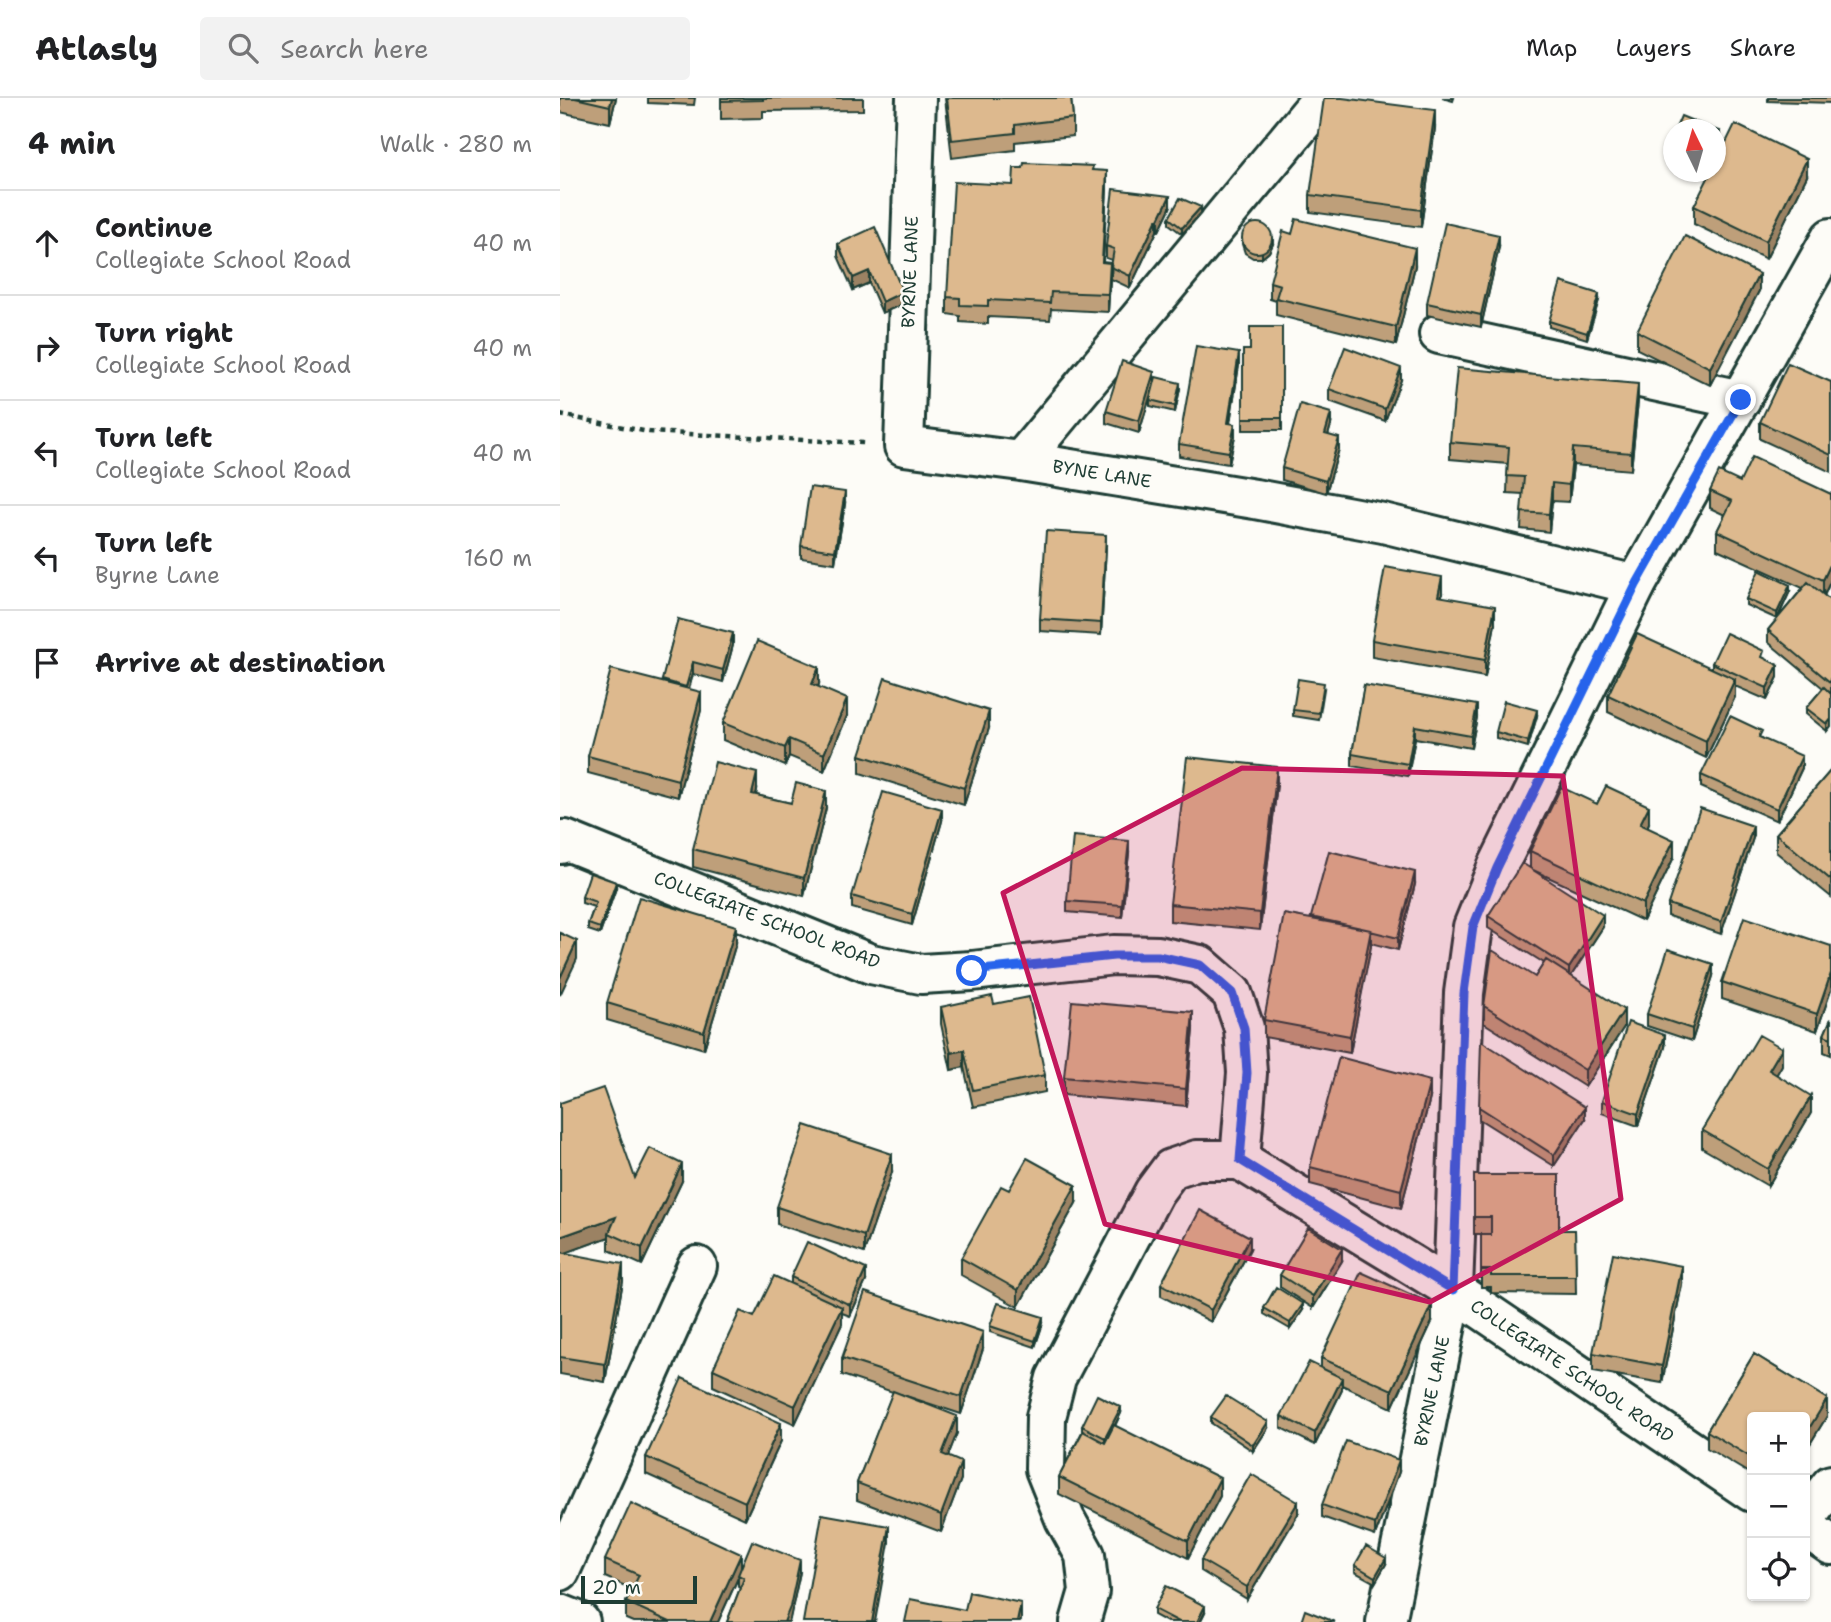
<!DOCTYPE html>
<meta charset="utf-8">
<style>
:root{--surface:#fff;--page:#f2f2f2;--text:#202124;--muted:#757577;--line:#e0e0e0}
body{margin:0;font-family:"Shantell Sans",sans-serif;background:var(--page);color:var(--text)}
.controls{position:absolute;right:21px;bottom:21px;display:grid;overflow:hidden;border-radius:7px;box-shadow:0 2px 5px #0004}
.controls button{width:63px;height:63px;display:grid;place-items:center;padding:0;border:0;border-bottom:2px solid var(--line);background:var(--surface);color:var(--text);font:35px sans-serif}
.compass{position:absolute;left:1103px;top:21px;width:63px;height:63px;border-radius:50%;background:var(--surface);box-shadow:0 2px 5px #0004;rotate:355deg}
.scale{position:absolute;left:21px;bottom:18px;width:116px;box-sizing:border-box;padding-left:7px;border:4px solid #1f3d34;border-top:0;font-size:19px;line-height:24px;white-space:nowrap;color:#1f3d34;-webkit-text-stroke:5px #fdfcf7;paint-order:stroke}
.stop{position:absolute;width:21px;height:21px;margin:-16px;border:5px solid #2563eb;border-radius:50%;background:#fff}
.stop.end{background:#2563eb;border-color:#fff;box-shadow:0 2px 7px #0008}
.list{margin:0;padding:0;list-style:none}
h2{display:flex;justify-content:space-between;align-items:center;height:91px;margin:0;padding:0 28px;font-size:30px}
h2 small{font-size:23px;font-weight:400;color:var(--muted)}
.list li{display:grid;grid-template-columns:46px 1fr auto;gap:21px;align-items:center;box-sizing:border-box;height:105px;padding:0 28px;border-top:2px solid var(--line)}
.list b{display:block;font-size:26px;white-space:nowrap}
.list p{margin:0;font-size:23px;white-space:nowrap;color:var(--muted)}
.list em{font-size:23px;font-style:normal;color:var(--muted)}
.icon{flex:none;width:38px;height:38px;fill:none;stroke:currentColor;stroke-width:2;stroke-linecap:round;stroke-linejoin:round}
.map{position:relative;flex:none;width:1271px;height:1524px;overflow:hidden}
header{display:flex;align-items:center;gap:42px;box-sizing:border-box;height:98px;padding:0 35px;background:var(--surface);border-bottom:2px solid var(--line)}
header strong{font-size:33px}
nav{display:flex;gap:38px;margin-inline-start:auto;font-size:24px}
.search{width:490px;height:63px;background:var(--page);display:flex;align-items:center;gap:18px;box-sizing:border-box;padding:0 24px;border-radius:7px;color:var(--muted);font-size:26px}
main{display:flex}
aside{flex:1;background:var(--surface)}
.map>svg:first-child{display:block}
</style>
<header>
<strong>Atlasly</strong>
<div class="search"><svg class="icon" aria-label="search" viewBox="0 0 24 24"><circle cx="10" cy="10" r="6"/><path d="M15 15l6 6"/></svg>Search here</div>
<nav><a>Map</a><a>Layers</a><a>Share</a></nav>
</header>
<main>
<aside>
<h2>4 min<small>Walk · 280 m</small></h2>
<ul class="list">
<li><svg class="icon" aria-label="ahead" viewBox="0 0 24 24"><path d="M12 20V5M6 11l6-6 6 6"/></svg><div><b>Continue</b><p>Collegiate School Road</p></div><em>40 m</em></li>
<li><svg class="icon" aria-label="right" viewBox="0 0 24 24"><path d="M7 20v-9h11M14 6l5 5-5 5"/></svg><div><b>Turn right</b><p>Collegiate School Road</p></div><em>40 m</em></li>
<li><svg class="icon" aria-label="left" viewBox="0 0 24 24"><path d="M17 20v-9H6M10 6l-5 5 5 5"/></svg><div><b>Turn left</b><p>Collegiate School Road</p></div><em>40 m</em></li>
<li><svg class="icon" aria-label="left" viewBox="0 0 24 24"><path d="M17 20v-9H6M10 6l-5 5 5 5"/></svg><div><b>Turn left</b><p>Byrne Lane</p></div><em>160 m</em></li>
<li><svg class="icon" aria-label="arrive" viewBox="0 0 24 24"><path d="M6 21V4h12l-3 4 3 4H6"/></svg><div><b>Arrive at destination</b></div></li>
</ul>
</aside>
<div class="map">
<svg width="1271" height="1524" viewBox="0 0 1271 1524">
<rect width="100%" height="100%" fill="#fdfcf7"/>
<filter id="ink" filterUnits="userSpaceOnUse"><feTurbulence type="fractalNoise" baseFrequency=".0143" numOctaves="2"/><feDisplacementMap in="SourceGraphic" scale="14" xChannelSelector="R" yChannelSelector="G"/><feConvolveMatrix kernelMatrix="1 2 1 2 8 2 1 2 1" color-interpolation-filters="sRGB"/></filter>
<g filter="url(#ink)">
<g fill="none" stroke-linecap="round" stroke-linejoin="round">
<defs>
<path id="minor" d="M356,0L344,348L461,363L695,401L823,425L1076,487
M879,236L1181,302
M461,363L756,8
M0,746L5,742L311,866L361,876L412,873L554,857L598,858L640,867L672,895L684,930L687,975L680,1062
M680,1062L893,1192
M1245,1420L1271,1387
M0,1473L137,1168
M0,1516L20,1524
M520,1524L529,1493L525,1457L505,1421L485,1371L486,1319L496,1280L594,1094L611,1071L637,1062H680"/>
<path id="tertiary" d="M893,1192L1192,1394
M1245,1429L1271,1447
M826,1524L893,1192L904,895L913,829L937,770L1076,487L1271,140"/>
</defs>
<use href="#minor" stroke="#1f3d34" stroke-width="44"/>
<use href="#tertiary" stroke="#1f3d34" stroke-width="44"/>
<path stroke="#1f3d34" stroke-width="4.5" stroke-dasharray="5 5" stroke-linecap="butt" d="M0,317L89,334L304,345"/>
<use href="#minor" stroke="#fdfcf7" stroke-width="38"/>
<use href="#tertiary" stroke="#fdfcf7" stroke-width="38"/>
</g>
<path fill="#be9f7a" stroke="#1f3d34" stroke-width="2" d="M0,0H56L50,25L0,14Z
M88,0H135L134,7L88,5Z
M161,0H303V12L203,13V20L161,21Z
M385,0H511L513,20V38L455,44V52L392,60Z
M882,0H894L893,3Z
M1208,0H1271V5L1208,3Z
M875,30L861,129L750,114V97Z
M1114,37V64L1106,61V55Z
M533,72L547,90L543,164L550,182L548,214L491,211L490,222L428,219V226L400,224V218L387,216V199L453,87Z
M1247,78L1206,161L1134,126V108Z
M610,110L599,133H597L570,190L551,181L552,162L546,160V148Z
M641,115L622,136L609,126V120Z
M682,140L713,146L709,154L702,160H693L685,155L682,146Z
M278,146L343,194V206L322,215L309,185L293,192L278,158Z
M939,149L921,229L867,217V205Z
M855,168L836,247L716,217V203L710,201V184Z
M1199,193L1150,287L1077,251V233Z
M1039,202L1027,241L989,229V223Z
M722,229V332H683V252H690Z
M679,267L670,325L675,338L669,366L619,358V346Z
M841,282L825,323L769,303V291Z
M594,284L620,291L615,314L590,308V302L592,292L579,335L546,325V313Z
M1271,284V374L1200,341V324Z
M1078,303L1071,372L1013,367L1009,404L992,403L989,434L961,431L963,396L947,395L948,366L890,361V344Z
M771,327L768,337L779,351L766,395L722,382V370Z
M1180,384L1271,396V482L1264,498L1271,503V628L1267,633L1246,616V610L1263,590L1208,544V532L1217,521L1186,507V501L1230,493L1218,520L1243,490L1157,451V433L1165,417L1150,410V393Z
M285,406L275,465L241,460V448Z
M546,449L541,537L480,533V521Z
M882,497L881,499L935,526L925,579L812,559V542Z
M118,521L173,547L163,584L133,576L129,591L141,612L118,699L28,675V658L102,584Z
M1204,560L1218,579L1207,602L1175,588V599L1146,660L1048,614V597L1152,570V565Z
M259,586L258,589L287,618L264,673L229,658L225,668L163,642V625Z
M804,587L917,619L911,650L855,640L848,678L792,668V656Z
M764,591L759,622L733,618V612Z
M977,618L968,649L936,640V634Z
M429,630L404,707L300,675V657Z
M1202,640L1242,670L1217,723L1141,689V677Z
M1271,672V799L1216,754V736Z
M717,686L700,832L610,823V806Z
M197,692L196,697L231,705L266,710L244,798L133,769V751Z
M1037,706L1089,725L1087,730L1114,759L1083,823L973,772L1043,829L1011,878L1064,929L1025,989L924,925V908L975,879L984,865L928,830V818L970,770V753Z
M382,723L352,827L292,810V798Z
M1193,740L1161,836L1108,818V806Z
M569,755L562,819L507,814V803Z
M855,786L838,852L811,845L790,955L704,939V922L751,819Z
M56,790L40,836L28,832V826L34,809L22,805V799Z
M176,845L144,951L47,922V905Z
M1271,848V892L1257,933L1162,901V884Z
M1153,878L1132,943L1087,928V916Z
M434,906L485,977V994L413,1009L404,969L391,972L381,926V909Z
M1271,921V957L1264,954V937Z
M633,931L626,1008L504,997V979Z
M1105,949L1078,1028L1042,1015V1003Z
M1222,967L1216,977L1251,1015L1208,1088L1142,1050V1032Z
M870,1000L841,1110L750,1086V1069Z
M0,1005L75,1080L122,1083L82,1167L49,1152V1139L4,1155L63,1183L45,1284L0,1276Z
M919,1009L1025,1021L994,1068L919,1021Z
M332,1074L304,1155L217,1126V1109Z
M914,1077L999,1132H1015L1016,1196L931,1195V1189H921V1137L931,1136H914Z
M516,1105L458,1209L401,1177V1160Z
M690,1151L651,1224L601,1198V1186Z
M782,1163L753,1210L720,1189V1177Z
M231,1179L306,1183L290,1218L282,1215V1226L235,1326L153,1288V1271L194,1219L231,1185Z
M1122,1186L1102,1285L1033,1273V1255Z
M704,1210L743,1212L730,1231L704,1216Z
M872,1224L832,1310L782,1287V1292L755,1347L721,1330V1318L761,1270V1260Z
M483,1225L475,1249L430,1234V1228Z
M423,1251L401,1316L340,1296L397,1335L388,1358L401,1381L381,1434L297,1402V1385L333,1294L282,1277V1260Z
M1194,1256L1267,1301V1318L1245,1354V1319H1192V1377L1147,1350V1333Z
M561,1315L555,1328L660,1398L628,1460L499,1396V1379L522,1334V1328Z
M651,1319L708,1330L693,1353L651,1325Z
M221,1343L185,1421L86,1376V1359Z
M839,1374L815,1438L762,1419V1407Z
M738,1416L687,1501L641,1473V1462Z
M45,1462L181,1469L240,1474L229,1524H167L180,1490L178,1489V1480L158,1524H73L66,1521V1504L72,1491L45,1479Z
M826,1466L815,1485L795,1474V1467Z
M594,1511L645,1514L640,1524H607L594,1517Z"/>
<path fill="#9b8263" stroke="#1f3d34" stroke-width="2" d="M52,0H56L50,25V8Z
M875,12V30L861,129V112Z
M1160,33V40L1156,52V46Z
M1247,61V78L1206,161V143Z
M547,73V90L542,181V164Z
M610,98V110L599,133V121Z
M641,109V115L622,136V130Z
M597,121V133L570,190V178Z
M939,137V149L921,229V217Z
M713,140V146L709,154L702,160V154Z
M855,150V168L836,247V229Z
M550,165V182L548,214V196Z
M309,173V185L293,192V180Z
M1199,176V193L1150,287V270Z
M343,194V206L322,215V204Z
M1039,196V202L1027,241V235Z
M679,255V267L668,337V325Z
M841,270V282L825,323V311Z
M594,274V286L579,335V323Z
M620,285V291L615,314V308Z
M1078,286V303L1071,372V355Z
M771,315V327L765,348V336Z
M675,326V338L669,366V354Z
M779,340V351L766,395V383Z
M1013,350V367L1009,404V387Z
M992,385V403L989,434V416Z
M285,394V406L275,465V453Z
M546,437V449L541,537V525Z
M1271,465V482L1263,499V482Z
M882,479V497L878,516V498Z
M1230,487V493L1217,521V515Z
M935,508V526L925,579V562Z
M173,535V547L163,584V572Z
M133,564V576L126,601V589Z
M1218,567V579L1207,602V590Z
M259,569V586L252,603V586Z
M1175,581V599L1146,660V643Z
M141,594V612L118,699V682Z
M287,601V618L264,673V656Z
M917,607V619L911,650V638Z
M977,612V618L968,649V643Z
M429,613V630L404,707V690Z
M1271,621V628L1267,633V626Z
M855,628V640L848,678V666Z
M229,641V658L225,668V650Z
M1242,658V670L1217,723V711Z
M717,669V686L700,832V815Z
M197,675V692L192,713V696Z
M266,693V710L244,798V780Z
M1089,708V725L1080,744V726Z
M382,711V723L352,827V816Z
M1193,728V740L1161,836V824Z
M1114,742V759L1083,823V806Z
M569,743V755L562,819V807Z
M855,774V786L838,852V840Z
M56,784V790L40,836V830Z
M1043,817V829L1009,881V870Z
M176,828V845L144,951V934Z
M811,832V849L790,955V938Z
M17,843V861L0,897V880Z
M1153,866V878L1132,943V931Z
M1271,875V892L1257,933V916Z
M1064,912V929L1025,989V972Z
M633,914V931L626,1008V991Z
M1105,937V949L1078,1028V1016Z
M1222,950V967L1209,990V972Z
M404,952V969L391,972V955Z
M870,983V1000L841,1110V1092Z
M1251,998V1015L1208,1088V1071Z
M1025,1009V1021L994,1068V1057Z
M332,1056V1074L304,1155V1138Z
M122,1066V1083L82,1167V1150Z
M516,1087V1105L458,1209V1192Z
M56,1119L49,1135V1139L0,1157V1139Z
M690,1139V1151L651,1224V1212Z
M782,1151V1163L753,1210V1198Z
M63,1166V1183L45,1284V1266Z
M1122,1168V1186L1102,1285V1268Z
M306,1171V1183L290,1218V1207Z
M743,1206V1212L730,1231V1225Z
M872,1206V1224L832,1310V1292Z
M282,1209V1226L235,1326V1308Z
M483,1219V1225L475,1249V1243Z
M423,1234V1251L401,1316V1299Z
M782,1280V1292L755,1347V1335Z
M1267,1301V1318L1245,1354V1337Z
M561,1309V1315L545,1346V1340Z
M397,1318V1335L382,1373V1356Z
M708,1324V1330L693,1353V1347Z
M221,1325V1343L185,1421V1404Z
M839,1362V1374L815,1438V1426Z
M401,1364V1381L381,1434V1417Z
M660,1380V1398L628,1460V1443Z
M738,1404V1416L687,1501V1489Z
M329,1428V1445L315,1524H312Z
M181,1456V1473L158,1524H150Z
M826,1460V1466L815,1485V1479Z
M240,1462V1474L230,1521L229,1524H224Z
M461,1505V1523L460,1524H457Z
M645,1508V1514L640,1524H637Z"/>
<path fill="#ddb98e" stroke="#1f3d34" stroke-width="2" d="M15,0H52L50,8Z
M161,0H203V2L161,3Z
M387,0H511L513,20L455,27V35L392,42Z
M764,0H782L875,12L861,112L750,97Z
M1121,18L1155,32H1115Z
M1175,26L1247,61L1206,143L1134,108L1151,74H1156V65Z
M1156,32L1160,33L1156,46Z
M1114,37V58L1106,55Z
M464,65L533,68L532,72L547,73L542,164L550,165L548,196L491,194L490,205L428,202V208L400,207V200L387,199L394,84L453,87L454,70H463Z
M553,91L610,98L599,121H597L570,178L551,169L554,151L546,148Z
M620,100L641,109L622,130L609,120Z
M736,121L855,150L836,229L716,200L720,187L710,184L723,133L732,136Z
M885,125L939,137L921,217L867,205Z
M682 140a15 15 0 1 1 30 0a15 15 0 1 1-30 0Z
M315,129L343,194L322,204L309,173L293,180L278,146Z
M1125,138L1199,176L1150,270L1077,233Z
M1001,184L1039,196L1027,235L989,223Z
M690,229H722V320H683V252H690Z
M636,248L679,255L668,325L675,326L669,354L619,346Z
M785,249L841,270L825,311L769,291Z
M562,263L594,274L579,323L546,313Z
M1228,265L1271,284V357L1200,324Z
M897,270L1078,286L1071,355L1013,350L1009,387L992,385L989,416L961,414L964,379L947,378L949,349L890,344Z
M596,279L620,285L615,308L590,302Z
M740,306L771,315L765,336L779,340L766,383L722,370Z
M1192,359L1271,396V465L1263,482L1157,433L1172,403L1150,393L1159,374L1180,384Z
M250,389L285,394L275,453L241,448Z
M486,433L546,437L541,525L480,521Z
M825,469L882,479L878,498L935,508L925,562L812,542Z
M1199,472L1230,487L1217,515L1186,501Z
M1248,484L1271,503V585L1208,532Z
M118,521L173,535L163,572L133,564L126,589L102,582Z
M1166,535L1204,553L1202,559L1218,567L1207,590L1152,565Z
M1077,536L1175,581L1146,643L1048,597Z
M197,543L259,569L252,586L287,601L264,656L229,641L225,650L163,625Z
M51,571L141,594L118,682L28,658Z
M325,580L429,613L404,690L300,657Z
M738,581L764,585L759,615L733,612Z
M804,587L917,607L911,638L855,628L848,666L792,656Z
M1264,589L1271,596V621L1267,626L1246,610Z
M944,603L977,612L968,643L936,634Z
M1170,618L1202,633L1199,639L1242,658L1217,711L1141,677Z
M627,659L717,669L700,815L610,806Z
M155,664L197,675L192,696L231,705L236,685L266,693L244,780L133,751Z
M1271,672V782L1216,736Z
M1046,688L1089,708L1080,726L1114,742L1083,806L970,753L1001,689L1037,706Z
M323,694L382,711L352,816L292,798Z
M1140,710L1193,728L1161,824L1108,806Z
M513,738L569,743L562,807L507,803Z
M769,753L855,774L838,840L810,833L811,832L751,819Z
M962,765L1043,817L1009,870L928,818Z
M30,775L56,784L40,830L28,826L36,804L22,799Z
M79,799L176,828L144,934L47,905Z
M724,816L811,832L790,938L704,922Z
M1184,819L1271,848V875L1257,916L1162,884Z
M0,835L17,843L0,880Z
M1108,851L1153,866L1132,931L1087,916Z
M932,852L975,879L986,862L1064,912L1025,972L924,908Z
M432,898L434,906L469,899L485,977L413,992L404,952L391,955L381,909Z
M512,903L633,914L626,991L504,979Z
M1271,921V940L1264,937Z
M1068,924L1105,937L1078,1016L1042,1003Z
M1199,937L1222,950L1209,972L1251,998L1208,1071L1142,1032Z
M921,943L1025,1009L994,1057L919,1009Z
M779,959L870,983L841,1092L750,1069Z
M43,990L75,1080L90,1050L122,1066L82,1150L49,1135L56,1119L0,1139V1005Z
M245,1027L332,1056L304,1138L217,1109Z
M467,1060L516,1087L458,1192L401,1160L441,1088L449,1092Z
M914,1077H999V1132H1015L1016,1178H931V1172H921V1137H931V1119H914Z
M640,1112L690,1139L651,1212L601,1186Z
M748,1130L782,1151L753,1198L720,1177Z
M247,1144L306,1171L290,1207L231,1179Z
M0,1154L63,1166L45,1266L0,1259Z
M1053,1155L1122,1168L1102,1268L1033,1255Z
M801,1174L872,1206L832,1292L761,1260Z
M214,1178L282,1209L235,1308L153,1271L180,1213L194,1219Z
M716,1189L743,1206L730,1225L704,1210Z
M305,1194L423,1234L401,1299L282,1260Z
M438,1205L483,1219L475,1243L430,1228Z
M1194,1256L1267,1301L1245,1337V1319H1192V1360L1147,1333Z
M749,1264L782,1280L755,1335L721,1318Z
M122,1280L221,1325L185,1404L86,1359Z
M333,1293L397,1318L382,1356L401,1364L381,1417L297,1385Z
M537,1297L561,1309L545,1340L522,1328Z
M666,1298L708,1324L693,1347L651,1319Z
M554,1327L660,1380L628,1443L499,1379L523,1333L545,1345Z
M786,1343L839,1362L815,1426L762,1407Z
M691,1376L738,1404L687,1489L641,1462Z
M71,1405L181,1456L150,1524H110L66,1504L79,1477L45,1462Z
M262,1416L329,1428L312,1524H243Z
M192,1443L240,1462L230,1509L224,1524H167L184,1480L178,1477Z
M806,1448L826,1460L815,1479L795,1467Z
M606,1488L645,1508L637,1524H619L594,1511Z
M409,1494L461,1505L457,1524H345L350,1501L405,1512Z
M745,1512L775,1524H741Z"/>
</g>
<g fill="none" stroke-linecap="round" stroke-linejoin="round" filter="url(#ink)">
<path stroke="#2563eb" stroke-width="9" d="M412,873L554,858H598L640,867L672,895L684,930L687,975L680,1062L893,1192L904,895L913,829L937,770L1076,487L1181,302"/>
</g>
<path fill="#c2185b" fill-opacity="0.2" stroke="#c2185b" stroke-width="5" stroke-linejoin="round" d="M682,670L1003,678L1061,1101L870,1204L545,1126L443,795Z"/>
<g text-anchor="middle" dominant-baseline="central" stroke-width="5" stroke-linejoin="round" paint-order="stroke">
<g font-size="18" fill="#1f3d34" stroke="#fdfcf7">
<text transform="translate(350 174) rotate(-88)">BYRNE LANE</text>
<text transform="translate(542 376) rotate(9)">BYNE LANE</text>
<text transform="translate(207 822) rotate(21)">COLLEGIATE SCHOOL ROAD</text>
<text transform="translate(1012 1273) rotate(34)">COLLEGIATE SCHOOL ROAD</text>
<text transform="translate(872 1293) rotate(-78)">BYRNE LANE</text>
</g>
</g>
</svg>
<div class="controls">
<button>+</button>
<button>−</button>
<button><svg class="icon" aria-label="locate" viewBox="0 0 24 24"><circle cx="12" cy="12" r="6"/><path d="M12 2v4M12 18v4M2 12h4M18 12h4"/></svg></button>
</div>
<svg class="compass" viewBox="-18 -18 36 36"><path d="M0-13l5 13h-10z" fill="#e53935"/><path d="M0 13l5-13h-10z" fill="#757577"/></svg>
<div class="scale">20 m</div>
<div class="stop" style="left:412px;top:873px"></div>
<div class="stop end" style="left:1181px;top:302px"></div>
</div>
</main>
